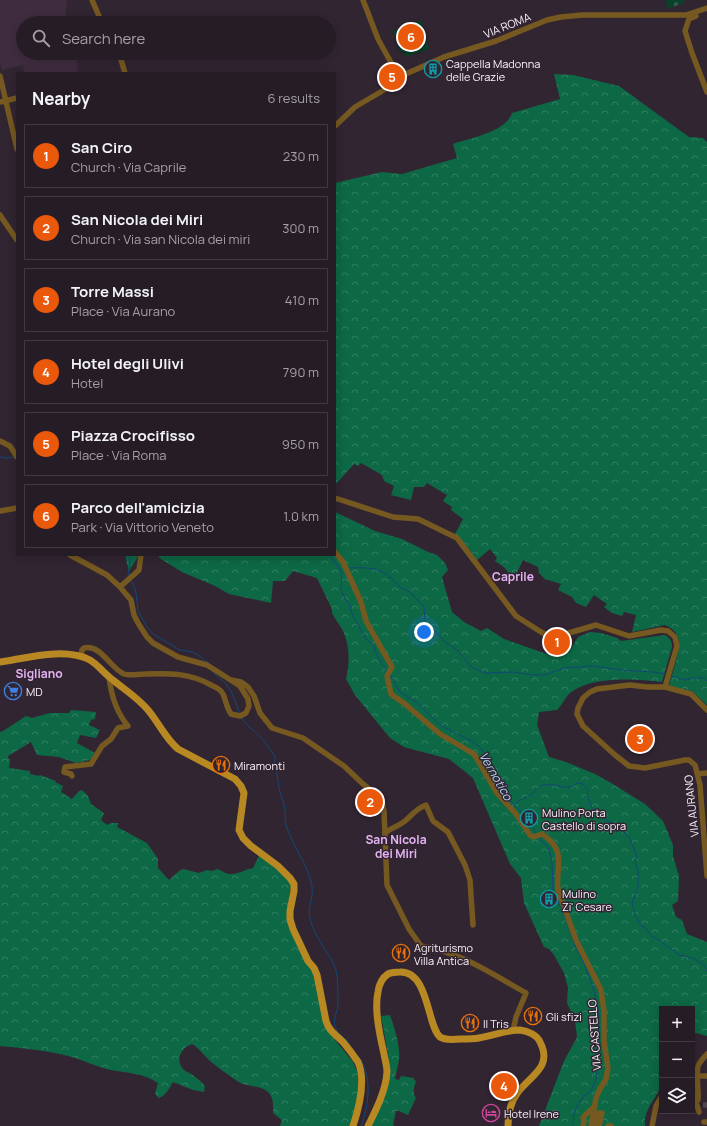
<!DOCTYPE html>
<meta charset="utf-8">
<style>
:root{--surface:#261c26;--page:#322932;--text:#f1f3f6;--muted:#a4a1a7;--line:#423a43;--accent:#ea580c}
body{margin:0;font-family:Manrope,sans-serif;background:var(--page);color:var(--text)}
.controls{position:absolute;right:12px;bottom:12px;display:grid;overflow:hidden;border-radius:0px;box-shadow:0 2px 10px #0003}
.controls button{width:36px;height:36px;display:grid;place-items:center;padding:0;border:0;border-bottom:1px solid var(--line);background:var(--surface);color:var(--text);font:20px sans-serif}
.you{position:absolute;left:424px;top:632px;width:14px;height:14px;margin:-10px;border:3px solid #fff;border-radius:50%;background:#1a73e8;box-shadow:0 0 0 6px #1a73e833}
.badge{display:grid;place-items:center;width:26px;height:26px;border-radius:50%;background:var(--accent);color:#fff;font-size:13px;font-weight:700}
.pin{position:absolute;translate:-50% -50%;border:2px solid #fff;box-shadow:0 1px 4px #0006}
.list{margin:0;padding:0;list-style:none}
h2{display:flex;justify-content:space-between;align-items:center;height:52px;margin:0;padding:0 16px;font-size:17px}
h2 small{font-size:13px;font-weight:400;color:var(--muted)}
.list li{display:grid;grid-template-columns:26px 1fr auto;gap:12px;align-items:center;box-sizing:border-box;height:64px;margin:0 8px 8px;padding:0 8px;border:1px solid var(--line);border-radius:0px}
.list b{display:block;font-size:15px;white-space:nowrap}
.list p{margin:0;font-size:13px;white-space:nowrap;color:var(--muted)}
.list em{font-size:13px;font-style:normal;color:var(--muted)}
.icon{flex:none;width:22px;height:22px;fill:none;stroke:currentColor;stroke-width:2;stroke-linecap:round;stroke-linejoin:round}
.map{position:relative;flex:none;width:707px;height:1126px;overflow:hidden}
.search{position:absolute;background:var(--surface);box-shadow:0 2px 10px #0003;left:16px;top:16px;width:320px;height:44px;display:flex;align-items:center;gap:10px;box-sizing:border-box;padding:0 14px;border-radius:22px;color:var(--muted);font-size:15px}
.panel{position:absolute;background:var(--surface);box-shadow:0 2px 10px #0003;left:16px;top:72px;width:320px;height:484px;border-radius:0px}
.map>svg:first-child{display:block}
</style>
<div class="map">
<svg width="707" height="1126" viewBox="0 0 707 1126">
<defs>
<pattern id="forest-crowns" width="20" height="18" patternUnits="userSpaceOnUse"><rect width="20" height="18" fill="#0d6845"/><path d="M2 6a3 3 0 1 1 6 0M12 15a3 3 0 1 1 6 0" fill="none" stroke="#317e61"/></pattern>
<pattern id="cemetery-stones" width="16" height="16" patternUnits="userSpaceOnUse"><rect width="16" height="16" fill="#09412a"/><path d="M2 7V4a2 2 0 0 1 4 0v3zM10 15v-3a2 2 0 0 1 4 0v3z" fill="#2e5d4a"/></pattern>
</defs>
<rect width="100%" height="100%" fill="#322532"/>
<path fill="#3f2d3f" d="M0,0H67L65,23H23V53H59V56H76L78,73H24L23,65L2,70L0,61Z"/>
<path fill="url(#forest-crowns)" d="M554,74L573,75L619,86L689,137L703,138L707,142V705L692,691L678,688L669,685C672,673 683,646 677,635C675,630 669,627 665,625L632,632L636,615L624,612L622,616L612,613L604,607L607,604L594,595L586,607L576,603L572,597L558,590L561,584L545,579L539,573L538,567L523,560L513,581L510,578C509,569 502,566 495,561L497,558L490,549L477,560L469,549L455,534L463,519L451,510L452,507L443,501L447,495L427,483L424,487H414L411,500L391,495L394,486L384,481L382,475L361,463L358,466L354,464L335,485V183L382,172L402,174L457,158L453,144C471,138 506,132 512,113L560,99Z
M335,512L375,531L402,539L428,552L437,555L445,563L448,570L442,577L452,612L464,622L481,631L487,628L504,639L544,653L553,655L570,650L578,637L590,632L601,633L617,638L621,641L665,635C670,638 672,641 672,647L662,682C635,679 589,675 568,695C564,700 561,706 557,710L539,712L537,725L549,757L566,762L595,774L611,783L645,804L663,821L673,845V856L679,876L678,901L672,905L676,917L682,920L687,934L707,942V1036L692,1032V1009H662V1082C659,1097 643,1108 645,1126H539L564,1061L577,1037L575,1020L567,1003L568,988L564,973L554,955L549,949L544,947L524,903L521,878L510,864L473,778L449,759L404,747L390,738L355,695L346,679C350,663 350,645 342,629C339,624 335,619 332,613V609L317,578L293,571L285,581H273L271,603L229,594L215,586L182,572L161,559L157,555H335Z
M125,555H139L129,571Z
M71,710L96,712L95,719L91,720L89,725L100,730L96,738L80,735L77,743L95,753L90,760L76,763L59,757L37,755L31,742L8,756V758L10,759L9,768L30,771V774L39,776L40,775L56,781L55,782L63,786L61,792L72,799L79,791L82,790L88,796L91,804L104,813L101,820L107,825L111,823H118L117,827L147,843L158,859V868L169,880C186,865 179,869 199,873L207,870L212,871L217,869C222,870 225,874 230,874C235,875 248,869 253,868L259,856L264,857L289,881L291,886L287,912L313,974L331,1035L353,1062L357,1071L359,1088L358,1103L350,1126H280L282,1120L273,1113C273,1106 274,1099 269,1093C260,1084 248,1088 237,1081C229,1075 215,1066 208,1059C202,1053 199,1048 192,1044C181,1048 175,1059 183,1069C186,1072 190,1073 194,1076C198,1079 202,1082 205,1086L204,1092L193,1090L173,1082C169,1089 166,1095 159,1098L155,1094L158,1083C144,1073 127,1073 111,1070C95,1067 80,1058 64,1055C43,1050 21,1048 0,1046V732L3,731L26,716L32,718L50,713H69Z
M390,1015C394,1027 401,1047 399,1060C398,1066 396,1072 395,1079L399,1080L401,1076L414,1078V1080L416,1081C414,1088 412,1092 416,1098L408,1115L399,1111H396L393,1125L395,1126H371L389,1074L388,1054L381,1016Z"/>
<path fill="url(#cemetery-stones)" d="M666,0H683L684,3L667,9Z"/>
<path fill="#09412a" d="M421,20L429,49L406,57L403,51L400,52L393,31Z"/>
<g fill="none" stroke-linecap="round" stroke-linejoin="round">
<path stroke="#134778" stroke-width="1" d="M0,457L5,458L14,457
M330,555L339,568L342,573L341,590L346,600L350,605L352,614L365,638L373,645L377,655L387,671
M349,568C373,567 384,568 400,587C402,589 405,589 408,591C413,594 419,602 424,606L425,622L427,626L435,631L444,641L457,650L472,667L484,673L514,672L533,675H544L565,668L592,666L622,670L653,672L667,674
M129,577L128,575L130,563V555
M130,580L134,586L136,593L138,611L147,627L153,634L180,650L193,652L198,655L209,663
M214,673L226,684L232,693L240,714
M390,675L400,692L416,702L440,725L473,742L481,748L485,754L496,779L510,801L520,810L536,833
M672,676L685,680L693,678H704L707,681
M242,718C246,725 249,727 254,731C259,734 273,752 275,757C275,760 274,763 275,766C277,773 278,780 279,787C280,795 284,801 285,810C286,815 284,819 286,825C292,845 308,864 312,886C314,897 307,907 310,918C314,938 329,951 336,970C338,977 338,997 338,1006C337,1012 333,1019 335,1026C338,1034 346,1039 350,1045
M515,804C519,800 524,799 529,796C535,793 537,786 544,785C556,782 567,793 577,783L583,784L588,790L587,795L594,813L616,825L629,837L637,856L635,862L638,871V887L632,903L636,917L642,926L646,928L651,936L659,940L679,955L693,958L704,965L707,971
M539,837L547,846L550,853L552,863L553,891L562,910L576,948L584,963L595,994L599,1017L597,1068L596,1079L591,1091L584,1096L577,1106L574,1113L573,1126
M358,1056C373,1074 369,1106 361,1126"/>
<path stroke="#504450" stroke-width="5.5" stroke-dasharray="5.5 3" stroke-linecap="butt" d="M703,1105H707"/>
<path stroke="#765920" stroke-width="5.5" d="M92,0L102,23
M363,0L378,39L399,77
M696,16L689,19L685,31L692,53L707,92
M119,53L125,73
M0,76L17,149
M0,102L17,98
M335,126L355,107L384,90L399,77L444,57L496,41L547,20L561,17L582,15H686L707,8
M0,215L17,240
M0,441L10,446L17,457
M335,498L393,517L418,519L457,538L516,616L541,632L547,635H562L596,625L629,636L661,630L668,631L675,637L677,646L665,687
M0,511L17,508
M335,552L343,562L361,602L366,621L392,667L387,676L391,694L405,704L440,734L474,754L497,793L516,814L530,835L533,837L542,834C568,851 555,866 558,890L576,940L601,990L604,1011V1041L608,1068L606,1079L600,1089L596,1098L591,1126
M70,555L107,575L120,587
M81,656L82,650L84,648C101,644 110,668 124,674C130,676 139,674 145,674C169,673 190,673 211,685C215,687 221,689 223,694C226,700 226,707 231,714L240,716L246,713L249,706L248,699L240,686L207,665L178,657L153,643L147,637L138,623L134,615L131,600L120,587L139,570L141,555
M231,680L241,682L248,687L254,696L260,713L272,728L303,738L344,766L363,784L381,798L384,811L387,885L409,929L421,946C460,952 492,974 526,993L516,1017L513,1031
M707,710L691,694L665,687H647L630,685L597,689L590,692L583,698L578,708L577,714L583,726L615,755L629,766L645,768L685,760H689L695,765L700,785L707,876
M698,774L707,773
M72,776L71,774L64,772L65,767L91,764L102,746L111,739L118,728L128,726C116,712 111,694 109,677
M385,833C391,828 399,826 405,821C412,815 417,808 426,805L433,821L448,832L465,865L470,880L473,925
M697,1076H707
M692,1092L694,1095L699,1112
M698,1100C699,1091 695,1070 699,1064C701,1061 704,1057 707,1054
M704,1122H707
M594,1124L599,1113H602L599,1126
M583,1126L584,1121L583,1118C586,1113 591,1111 595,1106
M608,1126H611
M652,1126L656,1106L662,1096"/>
<path stroke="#b88823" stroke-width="7" d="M0,662C27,658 65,647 90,660C97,664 106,675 113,680C125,690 138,698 148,710C159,723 165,738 178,749L235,779L241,786L244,793L239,830L243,838L251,846L278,866L290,878L294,884V891L290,911V919L293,929L308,961L314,968L317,975L326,1021C329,1031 336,1035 343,1042C348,1048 354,1056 358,1062C366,1080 359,1108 353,1126
M368,1126C376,1110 386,1090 387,1072C387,1066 385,1060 384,1054C380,1036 374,1010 378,992C379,984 382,978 388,974C392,972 395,972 400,972C429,971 427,1026 440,1037C446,1041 454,1039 461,1039C467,1039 473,1039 479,1038C492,1036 507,1030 520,1030C528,1031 537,1035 540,1042C553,1067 531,1075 518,1092C511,1101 508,1114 508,1126"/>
</g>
<defs>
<symbol id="building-ring" viewBox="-11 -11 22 22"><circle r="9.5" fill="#322532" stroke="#0f9aa8" stroke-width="1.5"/><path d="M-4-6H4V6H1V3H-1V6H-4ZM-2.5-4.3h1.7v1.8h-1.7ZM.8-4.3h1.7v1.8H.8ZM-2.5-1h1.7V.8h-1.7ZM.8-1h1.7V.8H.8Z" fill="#0f9aa8"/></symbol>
<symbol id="supermarket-ring" viewBox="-11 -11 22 22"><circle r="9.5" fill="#322532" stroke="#3f7fe0" stroke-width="1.5"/><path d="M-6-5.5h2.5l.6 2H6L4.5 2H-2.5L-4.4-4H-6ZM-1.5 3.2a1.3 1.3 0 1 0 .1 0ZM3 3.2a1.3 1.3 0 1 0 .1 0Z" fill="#3f7fe0"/></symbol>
<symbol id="restaurant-ring" viewBox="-11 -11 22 22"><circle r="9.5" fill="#322532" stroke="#e8710a" stroke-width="1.5"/><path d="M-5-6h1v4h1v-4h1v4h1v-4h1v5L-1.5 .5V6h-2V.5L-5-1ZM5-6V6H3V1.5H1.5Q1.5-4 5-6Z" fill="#e8710a"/></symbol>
<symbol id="hotel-ring" viewBox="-11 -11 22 22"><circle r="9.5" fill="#322532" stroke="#d1479c" stroke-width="1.5"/><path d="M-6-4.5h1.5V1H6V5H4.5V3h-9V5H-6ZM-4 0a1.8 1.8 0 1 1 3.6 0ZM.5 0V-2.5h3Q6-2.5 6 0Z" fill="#d1479c"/></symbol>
</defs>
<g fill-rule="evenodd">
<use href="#building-ring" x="423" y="59" width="20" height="20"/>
<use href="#supermarket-ring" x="3" y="681" width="20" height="20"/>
<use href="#restaurant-ring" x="211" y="755" width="20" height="20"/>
<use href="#building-ring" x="519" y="808" width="20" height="20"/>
<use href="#building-ring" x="539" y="889" width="20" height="20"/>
<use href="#restaurant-ring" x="391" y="943" width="20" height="20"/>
<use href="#restaurant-ring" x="523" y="1006" width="20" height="20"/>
<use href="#restaurant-ring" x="460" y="1013" width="20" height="20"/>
<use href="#hotel-ring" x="481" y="1103" width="20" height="20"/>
</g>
<g text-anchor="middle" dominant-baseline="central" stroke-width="3" stroke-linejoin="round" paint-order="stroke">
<g font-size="11" fill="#faf1fa" stroke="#322532">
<text transform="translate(507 25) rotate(-22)">VIA ROMA</text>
<text transform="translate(691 806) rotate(-96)">VIA AURANO</text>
<text transform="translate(594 1035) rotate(-94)">VIA CASTELLO</text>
</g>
<g font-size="11" fill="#faf1fa" stroke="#322532" text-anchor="start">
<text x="446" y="63">Cappella Madonna<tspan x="446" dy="13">delle Grazie</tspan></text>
<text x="26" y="691">MD</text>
<text x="234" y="765">Miramonti</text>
<text x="542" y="812">Mulino Porta<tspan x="542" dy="13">Castello di sopra</tspan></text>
<text x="562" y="893">Mulino<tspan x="562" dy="13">Zi' Cesare</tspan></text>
<text x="414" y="947">Agriturismo<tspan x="414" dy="13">Villa Antica</tspan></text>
<text x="546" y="1016">Gli sfizi</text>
<text x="483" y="1023">Il Tris</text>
<text x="504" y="1113">Hotel Irene</text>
</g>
<g font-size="12" font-weight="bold" fill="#e3b3f2" stroke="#322532">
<text x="513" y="576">Caprile</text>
<text x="39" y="673">Sigliano</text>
<text x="396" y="839">San Nicola<tspan x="396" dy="14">dei Miri</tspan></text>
</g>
<g font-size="12" font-style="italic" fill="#b3d4f8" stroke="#322532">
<text transform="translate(496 776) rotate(60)">Vernotico</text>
</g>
</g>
</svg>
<div class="controls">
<button>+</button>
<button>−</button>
<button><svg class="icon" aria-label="layers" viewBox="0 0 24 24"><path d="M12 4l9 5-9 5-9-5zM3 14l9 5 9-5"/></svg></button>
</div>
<div class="you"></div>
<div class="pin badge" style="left:557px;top:642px">1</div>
<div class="pin badge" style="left:370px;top:802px">2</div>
<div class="pin badge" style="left:640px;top:739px">3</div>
<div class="pin badge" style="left:504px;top:1086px">4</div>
<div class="pin badge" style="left:392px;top:77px">5</div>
<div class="pin badge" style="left:411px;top:37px">6</div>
<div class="search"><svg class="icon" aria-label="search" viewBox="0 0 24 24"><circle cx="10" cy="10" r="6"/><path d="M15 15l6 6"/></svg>Search here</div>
<section class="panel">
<h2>Nearby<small>6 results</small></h2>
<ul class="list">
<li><span class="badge">1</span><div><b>San Ciro</b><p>Church · Via Caprile</p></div><em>230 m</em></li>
<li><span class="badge">2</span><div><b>San Nicola dei Miri</b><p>Church · Via san Nicola dei miri</p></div><em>300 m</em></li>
<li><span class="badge">3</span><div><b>Torre Massi</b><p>Place · Via Aurano</p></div><em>410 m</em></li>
<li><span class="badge">4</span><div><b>Hotel degli Ulivi</b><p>Hotel</p></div><em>790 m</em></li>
<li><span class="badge">5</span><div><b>Piazza Crocifisso</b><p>Place · Via Roma</p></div><em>950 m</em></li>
<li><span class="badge">6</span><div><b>Parco dell'amicizia</b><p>Park · Via Vittorio Veneto</p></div><em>1.0 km</em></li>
</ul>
</section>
</div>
